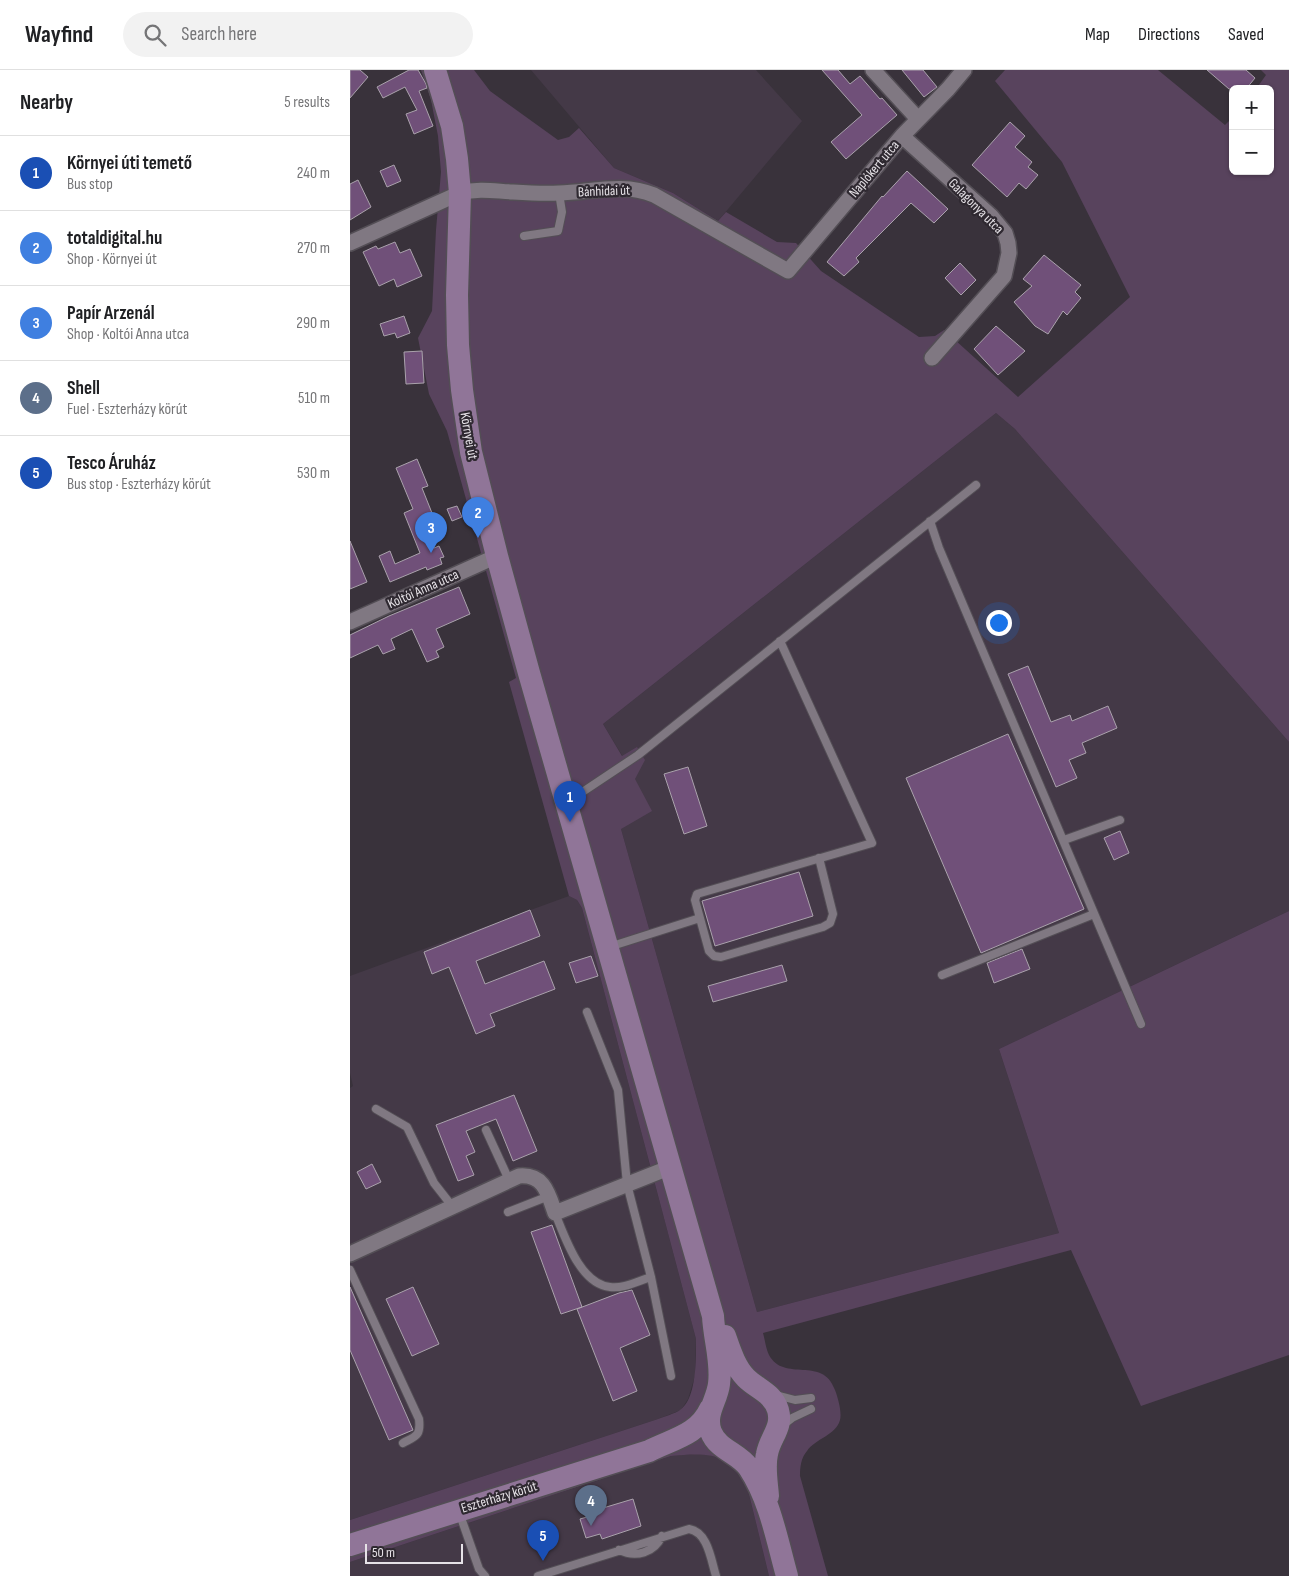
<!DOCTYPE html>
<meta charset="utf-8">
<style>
:root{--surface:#fff;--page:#f2f2f2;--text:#202124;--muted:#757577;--line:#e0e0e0;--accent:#ea580c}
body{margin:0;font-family:"Sofia Sans Condensed",sans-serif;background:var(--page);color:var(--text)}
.controls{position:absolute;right:15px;top:15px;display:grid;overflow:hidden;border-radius:8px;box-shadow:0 1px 4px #0004}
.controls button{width:45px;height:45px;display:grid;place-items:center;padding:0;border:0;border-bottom:1px solid var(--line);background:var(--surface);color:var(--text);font:25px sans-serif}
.scale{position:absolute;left:15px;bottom:12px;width:98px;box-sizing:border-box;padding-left:5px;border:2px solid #e6e2e7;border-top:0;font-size:14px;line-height:18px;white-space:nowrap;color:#e6e2e7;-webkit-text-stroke:4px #2f2931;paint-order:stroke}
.you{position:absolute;left:648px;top:552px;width:18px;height:18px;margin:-12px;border:4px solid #fff;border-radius:50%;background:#1a73e8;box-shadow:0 0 0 8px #1a73e833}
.badge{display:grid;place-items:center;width:32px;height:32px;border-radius:50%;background:var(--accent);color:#fff;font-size:16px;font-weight:700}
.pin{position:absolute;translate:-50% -41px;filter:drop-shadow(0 1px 2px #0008)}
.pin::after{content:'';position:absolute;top:26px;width:18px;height:15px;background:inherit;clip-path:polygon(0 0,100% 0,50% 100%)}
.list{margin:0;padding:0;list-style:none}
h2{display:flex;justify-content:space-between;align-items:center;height:65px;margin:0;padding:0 20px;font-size:21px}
h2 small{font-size:16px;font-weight:400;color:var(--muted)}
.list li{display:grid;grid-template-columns:32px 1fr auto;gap:15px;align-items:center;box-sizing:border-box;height:75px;padding:0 20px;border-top:1px solid var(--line)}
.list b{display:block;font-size:19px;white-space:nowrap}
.list p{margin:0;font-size:16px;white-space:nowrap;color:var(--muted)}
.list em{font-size:16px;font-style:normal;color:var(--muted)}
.icon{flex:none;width:28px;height:28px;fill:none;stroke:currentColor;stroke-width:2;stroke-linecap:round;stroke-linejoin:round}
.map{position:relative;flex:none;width:939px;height:1506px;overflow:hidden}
header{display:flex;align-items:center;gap:30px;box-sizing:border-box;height:70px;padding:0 25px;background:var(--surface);border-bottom:1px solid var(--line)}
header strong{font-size:24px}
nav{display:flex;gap:28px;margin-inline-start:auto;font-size:18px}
.search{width:350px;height:45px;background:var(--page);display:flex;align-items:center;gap:12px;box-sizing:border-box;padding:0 18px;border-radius:28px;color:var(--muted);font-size:19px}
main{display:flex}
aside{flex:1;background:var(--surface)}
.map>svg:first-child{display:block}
</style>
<header>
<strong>Wayfind</strong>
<div class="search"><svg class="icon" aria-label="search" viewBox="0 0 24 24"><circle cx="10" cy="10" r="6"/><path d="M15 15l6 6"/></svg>Search here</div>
<nav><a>Map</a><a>Directions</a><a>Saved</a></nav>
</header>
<main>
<aside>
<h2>Nearby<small>5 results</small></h2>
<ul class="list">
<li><span class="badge" style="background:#1a4fb4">1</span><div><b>Környei úti temető</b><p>Bus stop</p></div><em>240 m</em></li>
<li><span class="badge" style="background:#3f7fe0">2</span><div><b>totaldigital.hu</b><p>Shop · Környei út</p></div><em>270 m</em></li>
<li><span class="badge" style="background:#3f7fe0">3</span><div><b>Papír Arzenál</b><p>Shop · Koltói Anna utca</p></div><em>290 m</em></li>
<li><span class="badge" style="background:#5c6f8a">4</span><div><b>Shell</b><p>Fuel · Eszterházy körút</p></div><em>510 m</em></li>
<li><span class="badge" style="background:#1a4fb4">5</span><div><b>Tesco Áruház</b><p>Bus stop · Eszterházy körút</p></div><em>530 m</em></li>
</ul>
</aside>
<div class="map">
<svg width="939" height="1506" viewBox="0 0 939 1506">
<rect width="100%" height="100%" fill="#39323b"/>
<path fill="#443947" d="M181,0H406L452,51L368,151L323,123L264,98Z
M646,343L665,359L939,672V841L649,979L709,1163L407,1242L271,759L273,687L253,654Z
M219,826L227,830L232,838L346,1269L345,1306L338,1329L331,1340L308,1349L0,1450V1018L3,1016L0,1003V906Z
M344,1384H358L368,1386L387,1399L392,1406L397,1416L419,1506H0V1492L321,1386Z"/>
<path fill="#58435d" d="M71,0H124L140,21L208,70L219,67L229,58L264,98L323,123L368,151L376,142L427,172L446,173L471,201L569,267L585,266L594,260L668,327L780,227L712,92L645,11L655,0H808L875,55L883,47V101H920V19H906L916,5L911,0H939V672L665,359L646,343L253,654L272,686L287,677L295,690L285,709L302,741L271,759L407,1242L709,1163L649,979L939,841V1285L791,1336L721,1180L413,1263C415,1270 416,1279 419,1285C434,1313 473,1285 485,1320C488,1328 492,1342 490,1350C486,1365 465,1369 457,1381C451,1388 450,1397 450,1406L478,1506H419L397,1416C380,1381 355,1383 321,1386L0,1492V1450L308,1349C315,1346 324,1344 330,1340C347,1328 346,1288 346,1269L232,838L227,830L219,826L159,612L166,608L97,361L79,324L68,268L82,241L86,160L91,102L88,66L81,30Z"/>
<path fill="#705079" stroke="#aaa2ac" d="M0,0H10L18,7L0,28Z
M59,0H68L76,14L77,18L69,21L83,56L64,64L56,44L67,40L55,17L33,28L27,17Z
M472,0H488L500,14L510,6L530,29L532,28L547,45L496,89L481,72L512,45Z
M552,0H573L587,17L574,27Z
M857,0H896L905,8L896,19H879Z
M660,52L675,66L665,77L682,92L678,97L688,105L676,119L669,113L657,127L622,95Z
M44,95L51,111L37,117L30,101Z
M557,101L598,139L584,153L561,133L506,188L509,192L494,206L477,192L532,126L533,127Z
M8,110L21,137L0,150V114Z
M45,172L50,183L60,179L72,206L47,217L44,209L29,216L13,182L26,176L28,179Z
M694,185L731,215L725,222L731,228L717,245L713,241L698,264L685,256L664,232L682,216L673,209Z
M610,193L626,210L611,225L595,208Z
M54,246L60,263L47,268L45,263L34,266L30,254Z
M646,256L675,281L648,305L624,279Z
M72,281L74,313L56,314L54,282Z
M67,389L78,416L72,418L86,453L75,458L84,478L89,476L94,487L90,488L92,494L77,500L76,497L40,512L29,486L40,481L45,494L70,483L54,443L63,439L46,398Z
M107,436L112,447L102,451L97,439Z
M0,471L17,512L0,519Z
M109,517L120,544L86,559L94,577L86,581L89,587L77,592L62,559L41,569L45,579L33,584L28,575L0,588V565L39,546Z
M678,596L701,652L720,645L722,651L758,636L767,658L732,673L736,683L719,690L727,708L706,717L658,604Z
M658,664L734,839L631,883L556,708Z
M338,697L357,756L334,764L314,704Z
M770,761L779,783L764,790L754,768Z
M449,802L463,846L365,876L352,831Z
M180,840L190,866L126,891L135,914L194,891L205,919L140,944L145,956L126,964L99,897L82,904L74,882Z
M672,879L680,899L644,913L637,893Z
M241,886L248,906L226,913L219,893Z
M432,895L437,911L363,932L358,916Z
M164,1025L187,1081L163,1091L146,1049L116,1061L125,1082L116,1086L124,1105L108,1111L86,1055Z
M22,1094L31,1112L16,1119L7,1102Z
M202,1155L232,1237L211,1244L181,1162Z
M0,1217L63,1360L39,1370L0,1280Z
M63,1217L89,1274L62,1286L36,1229Z
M282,1220L300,1265L270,1278L287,1321L263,1331L227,1239L269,1223Z
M283,1429L291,1456L252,1469L250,1464L236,1468L230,1449L244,1445L243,1441Z"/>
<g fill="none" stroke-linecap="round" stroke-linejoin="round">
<defs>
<path id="lane" d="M174,166L208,161L212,142L209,123
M580,451L589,478L791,954
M430,571L522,773L347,824L345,830L359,881L364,886L371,887L473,857L480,853L483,844L469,788
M219,731L288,685L626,415
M714,770L770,750
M259,877L350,848
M592,905L744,844
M237,942L268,1020L277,1114L301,1207L321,1306
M26,1039L57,1057L84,1113L102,1136
M136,1060L159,1110
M158,1142L199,1126
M205,1143C215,1167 230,1214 260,1217C273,1219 288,1211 301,1207
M0,1200L69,1349C71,1366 66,1366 53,1373
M426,1325L445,1330L461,1328
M433,1355L442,1348L461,1339
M109,1442L129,1499L135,1506
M269,1480C286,1488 304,1483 312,1466
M188,1506L339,1459C358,1462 361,1490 366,1506"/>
<path id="street" d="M523,0L568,49
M552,66L641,146L655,163L658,173L659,183L654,206L582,288
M0,173L110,123C130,118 143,121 163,122C178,123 194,124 209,123C242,122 273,112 304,125L438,201L552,66L598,19L614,0
M0,552L147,486
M0,1184L169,1106C194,1104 198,1123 205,1143L321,1097"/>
<path id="secondary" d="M85,0L102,56L107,89L110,123L107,225L108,275L112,320L121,382L147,486L179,603L363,1246C364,1269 372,1291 369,1314C367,1331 354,1344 361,1362C368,1380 389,1383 399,1398C420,1430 427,1470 437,1506
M375,1266C380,1280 385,1297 396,1308C407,1319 423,1323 428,1340C433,1358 420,1367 417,1384C414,1397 417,1413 418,1426
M0,1475L299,1381C322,1369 348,1365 360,1339"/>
</defs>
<use href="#lane" stroke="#534e55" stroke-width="10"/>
<use href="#street" stroke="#534e55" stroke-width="18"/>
<use href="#secondary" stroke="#534e55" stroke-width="25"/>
<use href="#lane" stroke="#807882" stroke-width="8"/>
<use href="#street" stroke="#807882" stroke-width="15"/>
<use href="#secondary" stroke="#907598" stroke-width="22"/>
</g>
<g text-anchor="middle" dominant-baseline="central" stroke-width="4.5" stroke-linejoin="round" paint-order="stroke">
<g font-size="14" fill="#e6e2e7" stroke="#2f2931">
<text transform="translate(524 99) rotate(-50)">Naplókert utca</text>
<text transform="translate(254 121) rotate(-2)">Bánhidai út</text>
<text transform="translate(626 136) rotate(45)">Galagonya utca</text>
<text transform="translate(119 366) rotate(80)">Környei út</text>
<text transform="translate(73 519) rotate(-24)">Koltói Anna utca</text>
<text transform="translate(149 1427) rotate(-17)">Eszterházy körút</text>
</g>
</g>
</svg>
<div class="controls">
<button>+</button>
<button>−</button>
</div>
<div class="scale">50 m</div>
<div class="you"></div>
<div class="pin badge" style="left:220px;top:752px;background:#1a4fb4">1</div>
<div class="pin badge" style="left:128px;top:468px;background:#3f7fe0">2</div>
<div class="pin badge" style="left:81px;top:483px;background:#3f7fe0">3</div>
<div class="pin badge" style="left:241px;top:1456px;background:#5c6f8a">4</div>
<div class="pin badge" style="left:193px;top:1491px;background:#1a4fb4">5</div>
</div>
</main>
